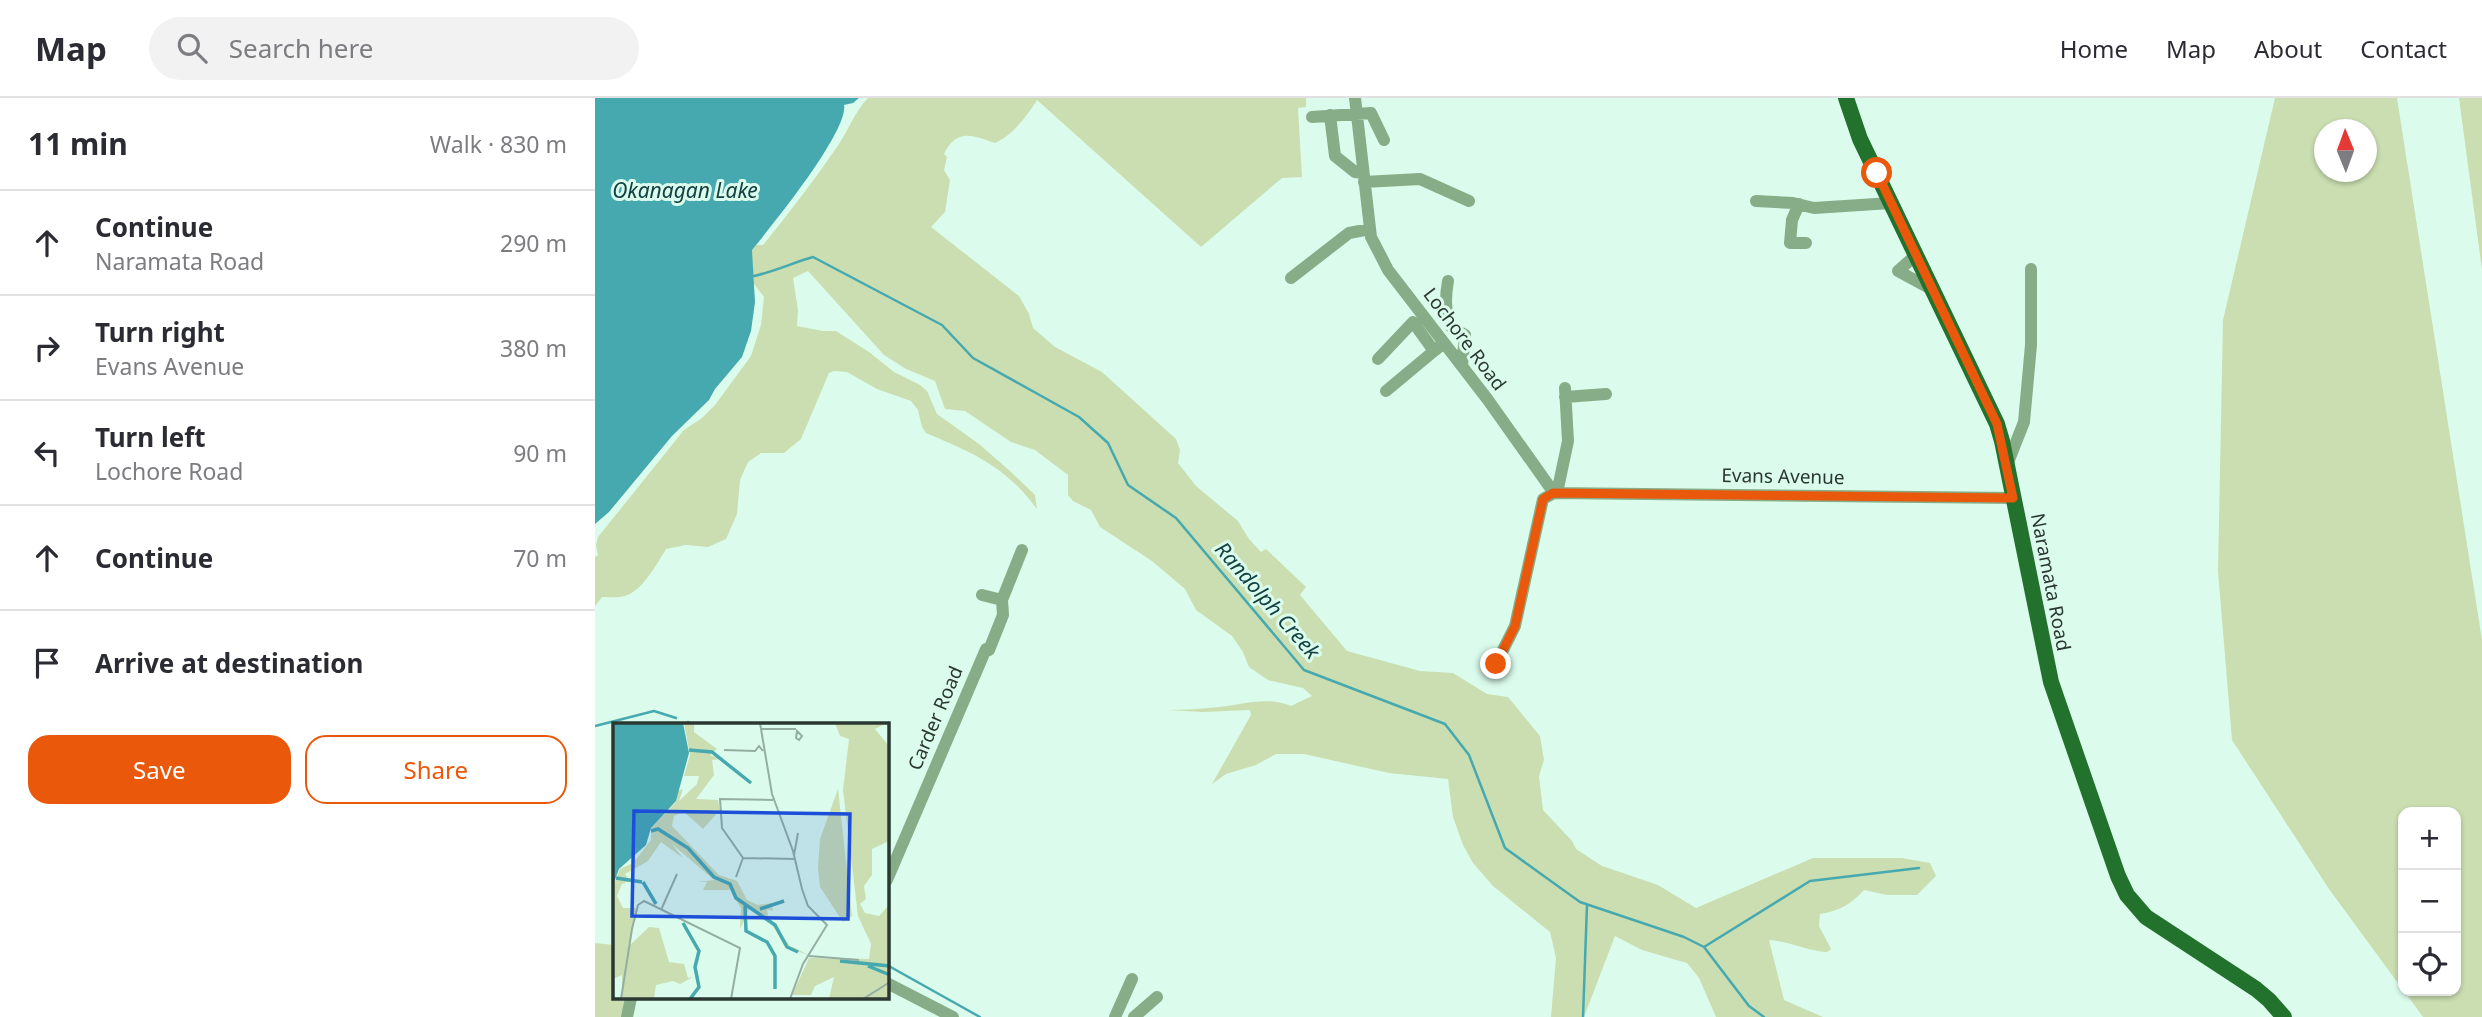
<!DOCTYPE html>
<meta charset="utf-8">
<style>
:root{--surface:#fff;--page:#f2f2f3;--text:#2b2b33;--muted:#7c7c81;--line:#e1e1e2;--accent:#ea580c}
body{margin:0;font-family:"Noto Sans",sans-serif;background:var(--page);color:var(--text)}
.controls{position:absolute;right:21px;bottom:21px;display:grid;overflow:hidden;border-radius:14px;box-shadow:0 2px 5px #0004}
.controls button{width:63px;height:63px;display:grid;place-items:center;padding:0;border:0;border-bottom:2px solid var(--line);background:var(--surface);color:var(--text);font:35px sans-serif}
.compass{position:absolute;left:1719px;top:21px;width:63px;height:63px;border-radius:50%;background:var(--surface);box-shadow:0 2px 5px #0004;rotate:359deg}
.stop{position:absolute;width:21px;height:21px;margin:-16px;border:5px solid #ea580c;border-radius:50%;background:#fff}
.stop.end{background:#ea580c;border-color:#fff;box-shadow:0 2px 7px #0008}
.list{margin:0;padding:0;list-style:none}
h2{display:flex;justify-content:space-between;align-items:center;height:91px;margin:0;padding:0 28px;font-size:30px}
h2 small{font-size:23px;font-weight:400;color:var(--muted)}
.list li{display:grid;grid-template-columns:46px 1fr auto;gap:21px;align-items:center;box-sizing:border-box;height:105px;padding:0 28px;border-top:2px solid var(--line)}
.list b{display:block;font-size:26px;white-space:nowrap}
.list p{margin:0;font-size:23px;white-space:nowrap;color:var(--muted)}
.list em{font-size:23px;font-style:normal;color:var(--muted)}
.actions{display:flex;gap:14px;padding:21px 28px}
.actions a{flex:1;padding:16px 0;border:2px solid var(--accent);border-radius:21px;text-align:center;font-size:24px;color:var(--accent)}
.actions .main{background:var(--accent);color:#fff}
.icon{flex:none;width:38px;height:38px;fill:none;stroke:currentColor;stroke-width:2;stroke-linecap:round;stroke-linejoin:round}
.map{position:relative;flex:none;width:1887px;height:919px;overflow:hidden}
header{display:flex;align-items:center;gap:42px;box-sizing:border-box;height:98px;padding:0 35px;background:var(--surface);border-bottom:2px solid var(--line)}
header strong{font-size:33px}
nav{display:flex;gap:38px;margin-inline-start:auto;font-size:24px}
.search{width:490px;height:63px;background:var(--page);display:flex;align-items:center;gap:18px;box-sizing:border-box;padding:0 24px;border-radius:38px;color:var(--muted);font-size:26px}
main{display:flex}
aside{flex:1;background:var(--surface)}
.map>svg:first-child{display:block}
</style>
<header>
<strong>Map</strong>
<div class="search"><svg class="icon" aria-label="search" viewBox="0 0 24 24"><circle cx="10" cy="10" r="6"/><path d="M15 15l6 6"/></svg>Search here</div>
<nav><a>Home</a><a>Map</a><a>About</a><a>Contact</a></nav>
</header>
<main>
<aside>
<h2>11 min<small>Walk · 830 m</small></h2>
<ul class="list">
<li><svg class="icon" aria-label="ahead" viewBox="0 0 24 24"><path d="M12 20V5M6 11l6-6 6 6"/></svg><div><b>Continue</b><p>Naramata Road</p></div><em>290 m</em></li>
<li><svg class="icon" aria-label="right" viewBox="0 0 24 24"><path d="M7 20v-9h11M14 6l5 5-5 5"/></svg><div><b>Turn right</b><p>Evans Avenue</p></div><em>380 m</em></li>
<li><svg class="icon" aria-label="left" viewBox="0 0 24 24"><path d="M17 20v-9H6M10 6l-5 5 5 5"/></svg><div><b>Turn left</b><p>Lochore Road</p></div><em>90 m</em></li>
<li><svg class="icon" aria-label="ahead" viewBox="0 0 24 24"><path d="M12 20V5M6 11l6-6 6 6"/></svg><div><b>Continue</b></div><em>70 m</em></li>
<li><svg class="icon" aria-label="arrive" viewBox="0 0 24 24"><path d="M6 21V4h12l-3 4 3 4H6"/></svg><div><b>Arrive at destination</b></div></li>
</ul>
<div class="actions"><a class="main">Save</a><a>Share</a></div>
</aside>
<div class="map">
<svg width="1887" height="919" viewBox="0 0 1887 919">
<rect width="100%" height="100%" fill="#dbfcec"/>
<path fill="#cadeb1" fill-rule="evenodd" d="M273,0H711V9L703,10L707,79L687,80L606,149L442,2C432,18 417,38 400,45C376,37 362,30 349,56L352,59L349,72L355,82L350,114L336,129L424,198L434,216L438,230L460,249L507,274L581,341L585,352L583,365L601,388L643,423L654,441L666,454L671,451L711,489L705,497L752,553L825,573L858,575L892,596L913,599L945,638L949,662L944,678L948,712L977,743L981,751L1007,768L1063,787L1101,810L1218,760H1307L1335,765L1341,778L1322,797H1292L1269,792C1255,807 1244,813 1225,816L1224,828L1236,851L1232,854C1212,853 1194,843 1174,842L1189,902L1228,919H1121L1104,880L1092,865L1047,852L1020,838L989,919H956L961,860L955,834L898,788L878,765L868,747L858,719L853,681L794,675L709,656H681L661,667L631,676L617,686L656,617L655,612L608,614L572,612C589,612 607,611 624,609C649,606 672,598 696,608L717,598L708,590L673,582L654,569L648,554L637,538L601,512L590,491L557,463L505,429L496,412L478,403L473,397V377L440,352L416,344L370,313L350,311L340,283L311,271L289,257L213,173L198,180L203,212L202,228L228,233H241L274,254L299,274L325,287L332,293L342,316L384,346L415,373L440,397L442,411C410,368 378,355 331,335L327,329L323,312L316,303L282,291L252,274L239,273L234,275L206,341L189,355H166L153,364L145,382L142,416L131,441L113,449L91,447L71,451C62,466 47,493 30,498C24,500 14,499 7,499L0,508V459L3,457L1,447L3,439L89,332L107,320L120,307L156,258L166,227L169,199L159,186L156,152L161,147H168C195,114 220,81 244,46C255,29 259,15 273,0Z
M1680,0H1802L1887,542V919H1828L1809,893H1861V714H1808V892L1734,791L1637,642L1623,473L1628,222ZM1730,32H1772V74H1730Z
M1864,0H1887V172Z
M0,845L19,847V900H32L27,919H0Z"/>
<path fill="#46a9af" d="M0,0H264L258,5L249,7C254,33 176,129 157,152L160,204L156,233L147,259L120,291L114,302L77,338L14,414L0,426Z"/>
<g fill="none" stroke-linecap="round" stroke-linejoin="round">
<path stroke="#46a9af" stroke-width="2.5" d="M159,178C181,173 197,165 218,159L347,227L378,260L484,319L513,345L533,387L581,420L709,572L850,626L874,657L910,750L985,804L1089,839L1109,849L1154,908L1169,919
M93,624L96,627
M0,628L59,613L81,620
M1109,849L1215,783L1324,770
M292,867L385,919
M988,919L992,807"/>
<path stroke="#87ad88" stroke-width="12" d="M760,0L776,139L793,172L893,302L959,395L948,401L920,528L901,566
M735,17L740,58L760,74L768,75
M717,19L776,15L789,42
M769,84L825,81L874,103
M1161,103L1198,105L1219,110L1296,105
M1204,106L1197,122L1195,145H1211
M1321,157L1303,173L1338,192
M696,180L754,135L775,131
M853,183C850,200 850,212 856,229L870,237L867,268
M783,261L818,224L839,253L849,245
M791,293L839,253
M970,299L1011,296
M1412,367L1429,324L1436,247V171
M959,395L1418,400
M962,395L973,343L970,290
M387,497L407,502L408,517L394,552
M407,502L427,452
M292,782L391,551
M292,885L358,919
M32,919L36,900
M520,919L537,881
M539,919L562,899"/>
<path stroke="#22722d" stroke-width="16" d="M1251,0L1265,41L1402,326L1407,343L1456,584L1523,778L1532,797L1551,819L1661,891L1674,902L1689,919"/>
</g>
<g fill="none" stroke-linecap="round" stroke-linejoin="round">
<path stroke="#ea580c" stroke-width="9" d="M901,566L920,528L948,401L958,395L1418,400L1402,326L1282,75"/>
</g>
<g text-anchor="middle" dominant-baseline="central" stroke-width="6" stroke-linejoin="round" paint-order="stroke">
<g font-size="19" fill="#2b3832" stroke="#dbfcec">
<text transform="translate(870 241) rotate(53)">Lochore Road</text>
<text transform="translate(1188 378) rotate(1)">Evans Avenue</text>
<text transform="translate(1456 484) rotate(79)">Naramata Road</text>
<text transform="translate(340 620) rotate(-67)">Carder Road</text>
</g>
<g font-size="21" font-style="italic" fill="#124043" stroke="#dbfcec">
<text x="90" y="92">Okanagan Lake</text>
<text transform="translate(673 502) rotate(49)">Randolph Creek</text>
</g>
</g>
<g transform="translate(18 625)">
<rect width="276" height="276" fill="#dbfcec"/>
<path d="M71,0H81V9L104,26L97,32L107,36L99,37L101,52L83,76L105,77L107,87L90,106L71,89L61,93L59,103L106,152L124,158L134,177L145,182L172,178L159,183L160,188L154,186L155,193L177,223L196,232L173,225L160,203L142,188L136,186L127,206L128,185L117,167H90L94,159H85L101,157L59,121L70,135L48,119L35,138L12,151L16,158L9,161L4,173L10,185H24L15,224L36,204L46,205L56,239L71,241L75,255L80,254L67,261L60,258L43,262L41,276H9V252L0,256V164L7,146L20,140L38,117V105L63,79L65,68L70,66L66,78L84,61L86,53H71L77,32ZM222,0H274L262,6L276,23V118L259,126V152L251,163L253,176L247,181L252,190L266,193L276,182V276H216L221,254L202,263L198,272H179L196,235L256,236L258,221L245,193L230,67L236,16L227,13ZM225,66L239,193L230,199L207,164L205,145L207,116Z" fill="#cadeb1"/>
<path d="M0,0H70L76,30L63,78L38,105L33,122L6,146L0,162Z" fill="#46a9af"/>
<path fill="none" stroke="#46a9af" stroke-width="3.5" d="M76,27L99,29L138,60M38,108L45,106L75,125L101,154L117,161L123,175L162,202L174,224L185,229M3,155L29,159M30,159L43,181M132,183L133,208L154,219L162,233V266M147,186L171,178M70,200L86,228L82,244L86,264L77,276M227,238L277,243M255,243L277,252"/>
<path fill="none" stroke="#95aea2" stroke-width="2" d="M147,0L159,71L180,128L189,166L195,183L214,202L190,241L177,276M147,6H183M184,8L189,13L186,17L183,15ZM111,27L142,28L146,23L150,28M181,132L185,110M130,135L182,136M123,154L130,135L109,105L107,76L160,77M48,187L64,151M196,233L246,237M8,276L19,206L25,182L31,178L127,225L118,276M250,276L277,259"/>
<path fill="#1d4ed8" fill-opacity="0.15" stroke="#1d4ed8" stroke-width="3.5" d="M21,88L237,91L235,196L19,193Z"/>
<rect width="276" height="276" fill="none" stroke="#2b3832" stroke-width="3.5"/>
</g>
</svg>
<div class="controls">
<button>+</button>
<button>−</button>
<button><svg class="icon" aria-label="locate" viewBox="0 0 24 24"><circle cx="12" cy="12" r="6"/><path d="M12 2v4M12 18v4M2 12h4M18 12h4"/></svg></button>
</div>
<svg class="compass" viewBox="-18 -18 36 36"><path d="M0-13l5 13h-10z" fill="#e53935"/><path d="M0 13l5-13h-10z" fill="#7c7c81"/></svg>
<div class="stop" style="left:1282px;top:75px"></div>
<div class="stop end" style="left:901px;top:566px"></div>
</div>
</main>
